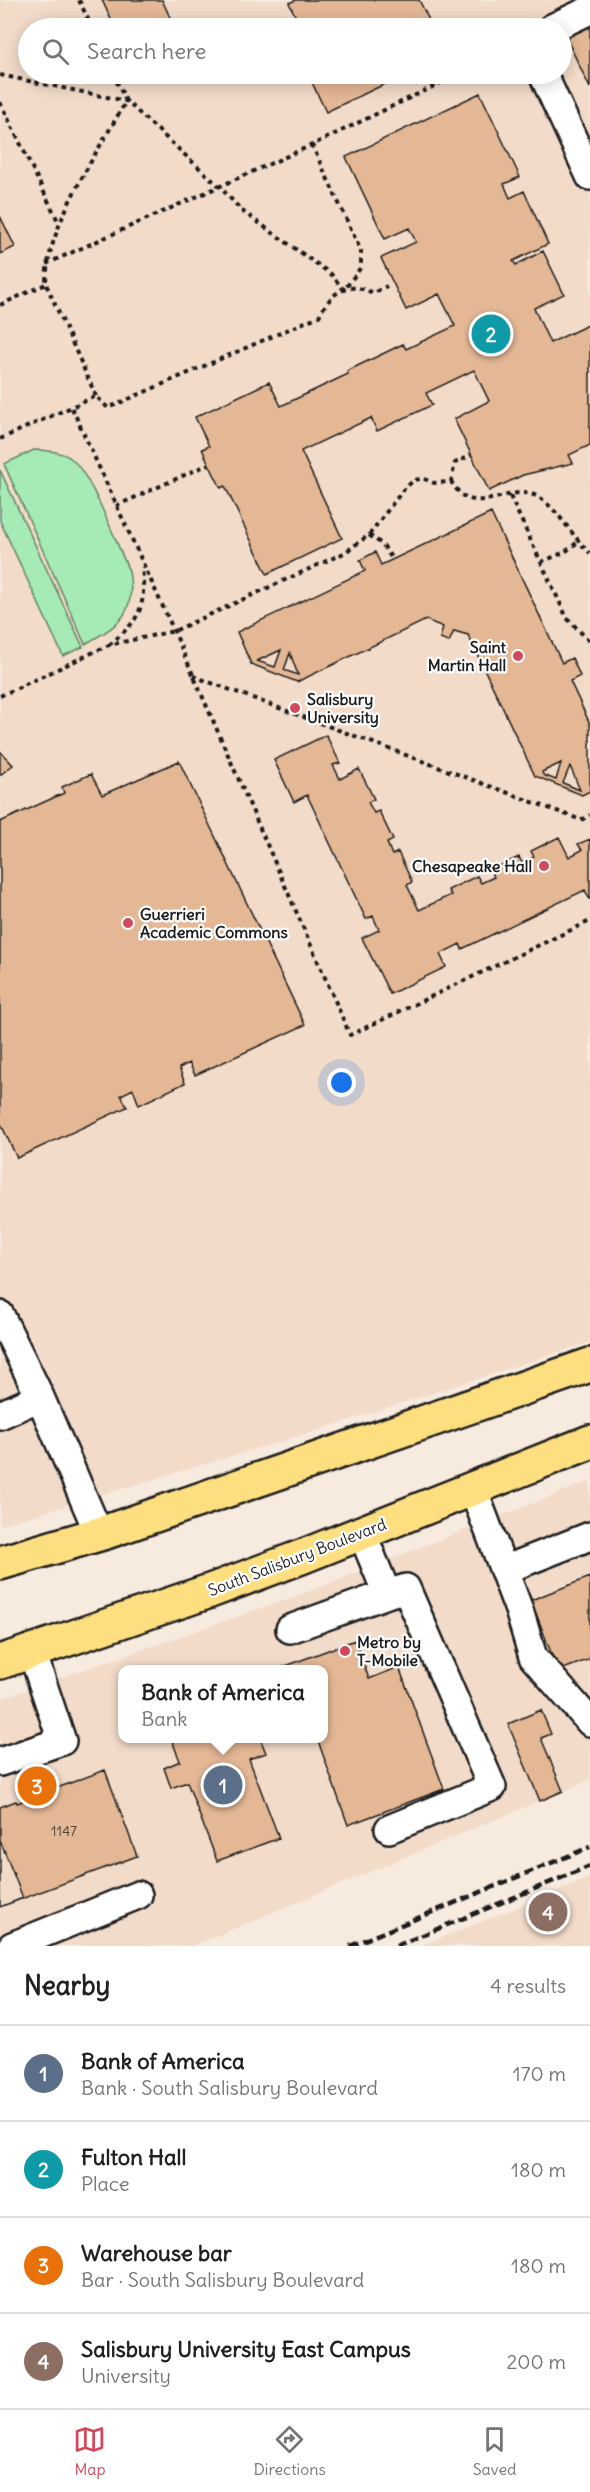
<!DOCTYPE html>
<meta charset="utf-8">
<style>
:root{--surface:#fff;--page:#f6f6f6;--text:#202124;--muted:#757577;--line:#e0e0e0;--accent:#d1495b}
body{margin:0;font-family:Delius,sans-serif;background:var(--page);color:var(--text)}
.you{position:absolute;left:342px;top:1083px;width:21px;height:21px;margin:-15px;border:4px solid #fff;border-radius:50%;background:#1a73e8;box-shadow:0 0 0 9px #1a73e833}
.badge{display:grid;place-items:center;width:39px;height:39px;border-radius:50%;background:var(--accent);color:#fff;font-size:20px;font-weight:700}
.pin{position:absolute;translate:-50% -50%;border:3px solid #fff;box-shadow:0 2px 6px #0006}
.popup{position:absolute;left:118px;top:1665px;width:210px;height:78px;box-sizing:border-box;display:grid;place-content:center;border-radius:12px;background:var(--surface);filter:drop-shadow(0 2px 4px #0005);font-size:20px;white-space:nowrap;color:var(--muted)}
.popup b{font-size:22px;color:var(--text)}
.popup::after{content:'';position:absolute;left:50%;top:100%;margin-left:-12px;border:12px solid transparent;border-top-color:var(--surface)}
.list{margin:0;padding:0;list-style:none}
h2{display:flex;justify-content:space-between;align-items:center;height:78px;margin:0;padding:0 24px;font-size:26px}
h2 small{font-size:20px;font-weight:400;color:var(--muted)}
.list li{display:grid;grid-template-columns:39px 1fr auto;gap:18px;align-items:center;box-sizing:border-box;height:96px;padding:0 24px;border-top:2px solid var(--line)}
.list b{display:block;font-size:22px;white-space:nowrap}
.list p{margin:0;font-size:20px;white-space:nowrap;color:var(--muted)}
.list em{font-size:20px;font-style:normal;color:var(--muted)}
.icon{flex:none;width:33px;height:33px;fill:none;stroke:currentColor;stroke-width:2;stroke-linecap:round;stroke-linejoin:round}
.map{position:relative;flex:none;width:590px;height:1946px;overflow:hidden}
.search{position:absolute;background:var(--surface);box-shadow:0 3px 15px #0003;left:18px;right:18px;top:18px;height:66px;display:flex;align-items:center;gap:15px;box-sizing:border-box;padding:0 21px;border-radius:33px;color:var(--muted);font-size:22px}
.sheet{height:462px;background:var(--surface)}
nav{display:flex;justify-content:space-around;align-items:center;box-sizing:border-box;height:84px;border-top:2px solid var(--line);background:var(--surface);font-size:16px;color:var(--muted)}
nav a{display:grid;justify-items:center;gap:3px}
nav .on{color:var(--accent)}
.map>svg:first-child{display:block}
</style>
<div class="map">
<svg width="590" height="1946" viewBox="0 0 590 1946">
<rect width="100%" height="100%" fill="#f7eadf"/>
<filter id="ink" filterUnits="userSpaceOnUse"><feTurbulence type="fractalNoise" baseFrequency=".0167" numOctaves="2"/><feDisplacementMap in="SourceGraphic" scale="12" xChannelSelector="R" yChannelSelector="G"/><feConvolveMatrix kernelMatrix="1 2 1 2 8 2 1 2 1" color-interpolation-filters="sRGB"/></filter>
<g filter="url(#ink)">
<path fill="#f2dbc9" fill-rule="evenodd" d="M0,0H590V1342L309,1433L0,1525ZM28,28H562V74H28Z
M590,1481V1780L192,1946H0V1699L305,1593ZM122,1670H324V1738H122Z
M590,1878V1946H421Z"/>
<path fill="#a6eab5" stroke="#618368" stroke-width="1.5" d="M34,450C45,450 59,451 69,457C91,472 117,545 129,571C137,614 119,625 85,644L4,464Z
M0,470L83,647L63,656L0,521Z"/>
<path fill="#e5b895" stroke="#1c1c1c" stroke-width="1.5" fill-rule="evenodd" d="M102,0H162L175,28H115Z
M296,0H419L433,28H287L285,24L297,19L289,3Z
M590,16V88L562,29Z
M308,74H406L326,112Z
M410,74H441L416,85Z
M480,93L520,177L504,184L510,198L524,191L548,244L513,261L516,265L543,251L564,294L534,308L550,343L590,324V445L569,455L573,463L523,475L489,491L454,419L489,401L474,370L426,393L432,405L377,431L371,418L301,451L342,538L267,574L225,486L221,488L209,464L202,449L209,446L195,417L269,382L281,406L348,374L347,371L403,344L406,349L455,326L439,294L406,310L381,258L416,242L409,228L385,239L346,157Z
M0,216L15,247L0,254Z
M491,513L562,663L572,658L580,676L570,681L590,724V791L582,795L535,776L468,635L454,631L449,642L440,639L443,627L426,620L297,682L251,664L237,632L365,571L360,560L375,552L381,565ZM281,650L275,667L257,661ZM290,653L298,675L284,670ZM561,763L556,780L543,775L542,772ZM570,766L580,790L563,783Z
M326,735L340,763L333,765L340,779L359,769L374,799L368,802L374,813L379,811L393,840L387,843L392,855L398,852L412,882L407,885L419,910L451,895L448,890L477,876L481,883L494,877L491,870L519,857L522,863L534,857L531,851L559,837L569,857L582,850L578,844L590,839V900L585,890L462,949L460,944L440,954L446,967L390,994L362,938L379,930L373,916L366,919L307,795L294,802L274,760Z
M0,751L13,765L0,775Z
M179,761L305,1025L195,1075L189,1063L179,1068L185,1083L139,1105L133,1089L121,1095L127,1107L17,1158L0,1122V822L64,793L62,787L91,774L102,795Z
M590,1577V1659L558,1671L531,1600Z
M355,1640L369,1679L399,1667L444,1789L348,1825L317,1738H324V1670H284L283,1667Z
M541,1710L551,1734L541,1738L563,1791L540,1801L508,1724Z
M171,1738H260L266,1753L249,1759L279,1838L217,1861L187,1782L171,1788L164,1768L180,1761Z
M105,1770L137,1856L0,1907V1807L16,1801L17,1803Z
M0,1840L23,1898L0,1907Z"/>
<g fill="none" stroke-linecap="round" stroke-linejoin="round">
<defs>
<path id="minor" d="M552,28L590,10
M543,74L590,176
M0,1315L40,1397L99,1534
M0,1415L40,1397
M473,1489L519,1610L533,1657L590,1722
M504,1570L590,1536
M387,1594L406,1588L492,1787L389,1829
M290,1629L387,1594L362,1533
M0,1762L62,1741L32,1652
M12,1946L138,1895"/>
<path id="major" d="M0,1563L106,1532L590,1365
M0,1662L210,1591L301,1557L590,1442"/>
</defs>
<use href="#minor" stroke="#1c1c1c" stroke-width="32"/>
<use href="#major" stroke="#1c1c1c" stroke-width="38"/>
<path stroke="#1c1c1c" stroke-width="4" stroke-dasharray="4.5 4.5" stroke-linecap="butt" d="M79,0L92,28
M0,75L126,101L220,187L242,211L331,274L344,290L361,267V251L312,145L459,74
M0,102L59,223
M46,264L312,145
M0,305L46,284
M96,396L46,284C46,226 98,152 126,101L113,74
M72,408L174,631L350,1035L590,921
M0,439L96,396L108,408L319,316C331,293 346,280 373,293L387,286
M451,482L455,463L471,455
M510,496L567,618L590,642
M116,506L209,464
M369,535L383,545L392,559
M541,562L565,552L578,542
M109,645C141,619 146,608 142,567
M193,676L581,820L590,815
M0,696L109,645L174,631L344,553L369,535L403,490L413,481L422,478L434,483L451,482C455,486 458,493 463,496C483,509 511,488 531,494C553,500 572,537 590,553"/>
<use href="#minor" stroke="#fff" stroke-width="27"/>
<use href="#major" stroke="#fedf80" stroke-width="33"/>
<path stroke="#1c1c1c" stroke-width="4.5" stroke-dasharray="9 4.5" stroke-linecap="butt" d="M350,1946L590,1847
M396,1946L590,1866"/>
</g>
</g>
<g fill="#d1495b" stroke="#fff" stroke-width="2">
<circle cx="518" cy="656" r="6"/>
<circle cx="295" cy="708" r="6"/>
<circle cx="544" cy="866" r="6"/>
<circle cx="128" cy="923" r="6"/>
<circle cx="345" cy="1651" r="6"/>
</g>
<g text-anchor="middle" dominant-baseline="central" stroke-width="4.5" stroke-linejoin="round" paint-order="stroke">
<g font-size="14" fill="#4e433a">
<text x="64" y="1831">1147</text>
</g>
<g font-size="16" font-weight="bold" fill="#1c1c1c" stroke="#fff" text-anchor="start">
<text x="506" y="647" text-anchor="end">Saint<tspan x="506" dy="18">Martin Hall</tspan></text>
<text x="307" y="699">Salisbury<tspan x="307" dy="18">University</tspan></text>
<text x="532" y="866" text-anchor="end">Chesapeake Hall</text>
<text x="140" y="914">Guerrieri<tspan x="140" dy="18">Academic Commons</tspan></text>
<text x="357" y="1642">Metro by<tspan x="357" dy="18">T-Mobile</tspan></text>
</g>
<g font-size="16" fill="#1c1c1c" stroke="#fff">
<text transform="translate(297 1557) rotate(-21)">South Salisbury Boulevard</text>
</g>
</g>
</svg>
<div class="you"></div>
<div class="pin badge" style="left:223px;top:1785px;background:#5c6f8a">1</div>
<div class="popup"><b>Bank of America</b>Bank</div>
<div class="pin badge" style="left:491px;top:334px;background:#0f9aa8">2</div>
<div class="pin badge" style="left:37px;top:1786px;background:#e8710a">3</div>
<div class="pin badge" style="left:548px;top:1912px;background:#8d6e63">4</div>
<div class="search"><svg class="icon" aria-label="search" viewBox="0 0 24 24"><circle cx="10" cy="10" r="6"/><path d="M15 15l6 6"/></svg>Search here</div>
</div>
<section class="sheet">
<h2>Nearby<small>4 results</small></h2>
<ul class="list">
<li><span class="badge" style="background:#5c6f8a">1</span><div><b>Bank of America</b><p>Bank · South Salisbury Boulevard</p></div><em>170 m</em></li>
<li><span class="badge" style="background:#0f9aa8">2</span><div><b>Fulton Hall</b><p>Place</p></div><em>180 m</em></li>
<li><span class="badge" style="background:#e8710a">3</span><div><b>Warehouse bar</b><p>Bar · South Salisbury Boulevard</p></div><em>180 m</em></li>
<li><span class="badge" style="background:#8d6e63">4</span><div><b>Salisbury University East Campus</b><p>University</p></div><em>200 m</em></li>
</ul>
</section>
<nav>
<a class="on"><svg class="icon" aria-label="map" viewBox="0 0 24 24"><path d="M3 6l6-2 6 2 6-2v14l-6 2-6-2-6 2zM9 4v14M15 6v14"/></svg>Map</a>
<a><svg class="icon" aria-label="directions" viewBox="0 0 24 24"><path d="M12 3l9 9-9 9-9-9zM9 14v-3h6M13 9l2 2-2 2"/></svg>Directions</a>
<a><svg class="icon" aria-label="saved" viewBox="0 0 24 24"><path d="M7 4h10v16l-5-4-5 4z"/></svg>Saved</a>
</nav>
